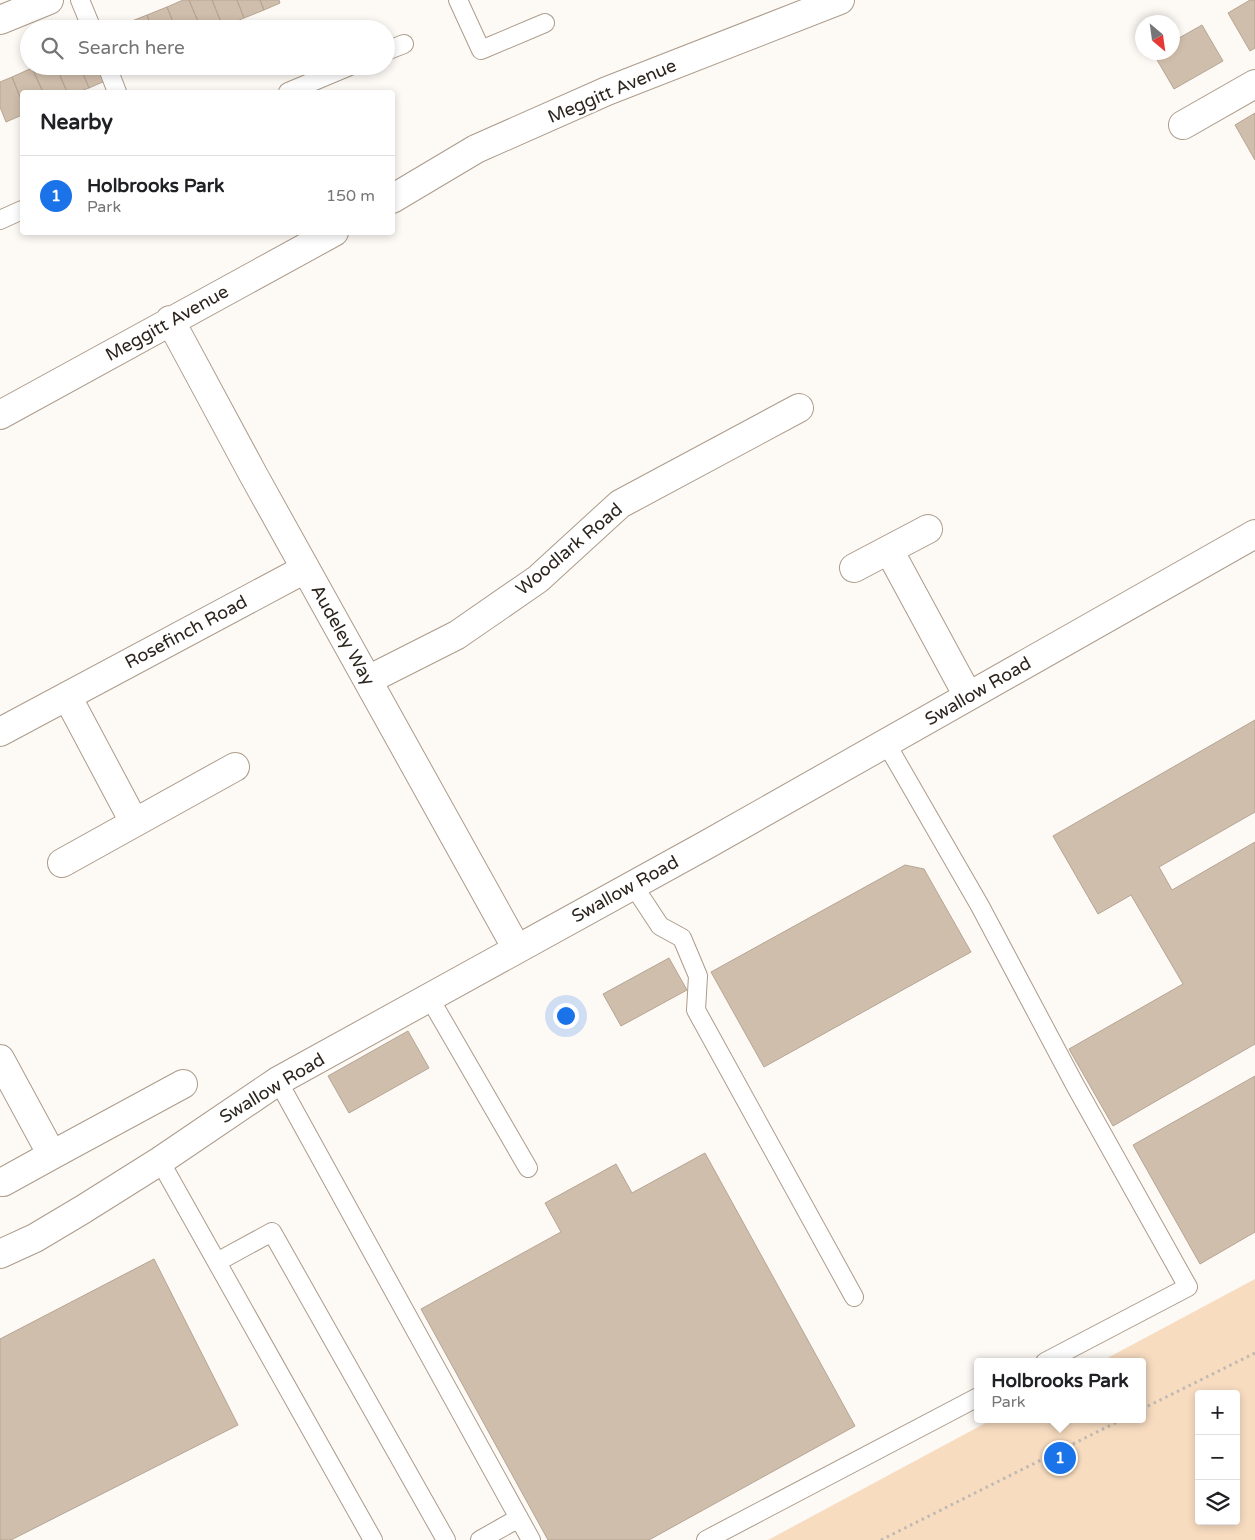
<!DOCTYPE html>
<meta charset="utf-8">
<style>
:root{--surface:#fff;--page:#f2f2f2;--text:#202124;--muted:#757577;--line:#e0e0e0;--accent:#1a73e8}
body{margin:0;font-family:"Varela Round",sans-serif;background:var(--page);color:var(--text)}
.controls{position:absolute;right:15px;bottom:15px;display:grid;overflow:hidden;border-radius:5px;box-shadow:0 2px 8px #0003}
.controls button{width:45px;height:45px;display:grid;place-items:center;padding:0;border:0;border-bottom:1px solid var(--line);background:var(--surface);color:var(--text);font:25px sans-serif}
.compass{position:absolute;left:1135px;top:15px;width:45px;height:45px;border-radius:50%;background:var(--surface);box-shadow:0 2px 8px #0003;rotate:151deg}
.you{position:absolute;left:565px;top:1015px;width:18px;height:18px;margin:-12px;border:4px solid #fff;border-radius:50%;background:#1a73e8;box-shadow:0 0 0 8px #1a73e833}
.badge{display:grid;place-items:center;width:32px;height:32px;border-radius:50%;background:var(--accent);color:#fff;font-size:16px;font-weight:700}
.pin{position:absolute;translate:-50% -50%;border:2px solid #fff;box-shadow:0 1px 5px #0006}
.popup{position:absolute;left:974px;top:1358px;width:172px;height:65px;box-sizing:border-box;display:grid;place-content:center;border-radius:5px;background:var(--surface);filter:drop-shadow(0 1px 4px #0005);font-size:16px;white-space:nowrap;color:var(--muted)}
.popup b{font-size:19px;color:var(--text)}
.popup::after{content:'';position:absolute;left:50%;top:100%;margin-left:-10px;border:10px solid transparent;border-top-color:var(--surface)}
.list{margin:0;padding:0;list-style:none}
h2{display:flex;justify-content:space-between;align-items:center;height:65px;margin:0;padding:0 20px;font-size:21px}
h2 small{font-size:16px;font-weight:400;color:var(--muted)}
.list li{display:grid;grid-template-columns:32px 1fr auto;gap:15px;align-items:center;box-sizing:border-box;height:80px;padding:0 20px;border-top:1px solid var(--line)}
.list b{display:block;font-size:19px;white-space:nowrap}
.list p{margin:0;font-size:16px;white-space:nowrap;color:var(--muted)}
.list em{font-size:16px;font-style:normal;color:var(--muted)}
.icon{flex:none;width:28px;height:28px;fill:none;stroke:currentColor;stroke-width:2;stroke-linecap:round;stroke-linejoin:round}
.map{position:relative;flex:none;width:1255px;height:1540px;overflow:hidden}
.search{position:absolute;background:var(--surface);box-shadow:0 2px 8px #0003;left:20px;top:20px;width:375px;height:55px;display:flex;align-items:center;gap:12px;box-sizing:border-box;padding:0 18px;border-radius:28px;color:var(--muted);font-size:19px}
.panel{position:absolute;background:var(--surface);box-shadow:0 2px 8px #0003;left:20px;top:90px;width:375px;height:145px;border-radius:5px}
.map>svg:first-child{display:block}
</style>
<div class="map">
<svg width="1255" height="1540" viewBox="0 0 1255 1540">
<rect width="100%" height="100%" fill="#fdf9f5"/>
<path fill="#f7dcc0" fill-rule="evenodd" d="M1255,1279V1540H768L993,1419H1142V1362H1100ZM1199,1394H1236V1521H1199Z"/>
<path fill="#d0beac" stroke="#b6a593" d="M183,0H189L201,29H176L167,7Z
M189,0H212L223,27L201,29Z
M212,0H237L244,18L223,27Z
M237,0H260L264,10L244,18Z
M260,0H279L280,3L264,10Z
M1250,0H1255V48L1250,51L1228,13Z
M167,7L176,29H152L147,15Z
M147,15L152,29H129L127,23Z
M1202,25L1223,61L1174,89L1153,53L1172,52V42Z
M37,66H56L67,92H43L32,68Z
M56,66H80L89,88L78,92H67Z
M80,66H99L105,81L89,88Z
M32,68L43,92H22V102L12,77Z
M12,77L22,102V115L6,122L0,107V82Z
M1255,113V160L1235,125Z
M1255,720V812L1159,867L1172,890L1255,842V1044L1113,1126L1069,1049L1183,984L1131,895L1098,914L1053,836Z
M905,865L924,869L971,952L764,1067L711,972Z
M669,958L687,990L621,1026L603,994Z
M408,1031L429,1068L349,1113L328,1076Z
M1255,1076V1232L1200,1264L1133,1145Z
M705,1153L855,1426L649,1540H548L421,1309L561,1232L545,1203L616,1164L632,1193Z
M154,1259L238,1425L11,1540H0V1339Z"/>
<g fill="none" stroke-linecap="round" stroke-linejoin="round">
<defs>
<path id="service" d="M80,0L92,29
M458,0L481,50L545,23
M386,51L404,44
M107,66L117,92
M288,92L350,66
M0,220L22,210
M886,743L980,906L1075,1085L1188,1287L1045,1362
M633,885L660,926L682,938L698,976L696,1010L854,1297
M429,997L528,1168
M278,1081L531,1540
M160,1161L373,1540
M217,1262L272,1232L446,1540
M480,1540L519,1518
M706,1540L978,1397"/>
<path id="minor" d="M1183,125L1255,84
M392,199L476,149L607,91L840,0
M170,320L254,476L517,949
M0,415L334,232
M889,550L968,696
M854,568L928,529
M368,680L457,635L538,579L620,504L799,408
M67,696L134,822
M0,732L305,569
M62,863L235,767
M0,1059L52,1155L3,1182
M52,1155L183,1084
M0,1254L35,1238L82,1210L160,1161L278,1081L706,845L1255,534"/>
<path id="tertiary" d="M0,20L49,0"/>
</defs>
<use href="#service" stroke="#ac9b8a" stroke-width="20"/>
<use href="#minor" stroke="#ac9b8a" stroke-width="30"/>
<use href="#tertiary" stroke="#ac9b8a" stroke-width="30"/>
<path stroke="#beb9b4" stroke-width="3" stroke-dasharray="2.5 4" stroke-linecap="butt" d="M1142,1409L1255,1353
M881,1540L1123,1419"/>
<use href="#service" stroke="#fff" stroke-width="18"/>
<use href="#minor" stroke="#fff" stroke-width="28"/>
<use href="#tertiary" stroke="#fff" stroke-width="28"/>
</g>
<g text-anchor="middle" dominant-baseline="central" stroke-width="4.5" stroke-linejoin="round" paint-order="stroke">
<g font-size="18" fill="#2c251e" stroke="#fff">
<text transform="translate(612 91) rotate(-23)">Meggitt Avenue</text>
<text transform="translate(167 323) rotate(-29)">Meggitt Avenue</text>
<text transform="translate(569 549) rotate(-40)">Woodlark Road</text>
<text transform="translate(186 632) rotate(-28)">Rosefinch Road</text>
<text transform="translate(343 635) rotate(61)">Audeley Way</text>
<text transform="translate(978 691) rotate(-30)">Swallow Road</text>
<text transform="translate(625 889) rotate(-29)">Swallow Road</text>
<text transform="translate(272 1088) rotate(-31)">Swallow Road</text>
</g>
</g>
</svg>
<div class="controls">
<button>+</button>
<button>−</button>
<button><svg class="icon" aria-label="layers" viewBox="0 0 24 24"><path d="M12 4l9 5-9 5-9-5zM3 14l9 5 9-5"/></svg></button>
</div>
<svg class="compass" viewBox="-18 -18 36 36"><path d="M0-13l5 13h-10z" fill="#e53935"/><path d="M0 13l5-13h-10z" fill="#757577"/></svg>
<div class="you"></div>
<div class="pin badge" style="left:1060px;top:1458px">1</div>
<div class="popup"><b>Holbrooks Park</b>Park</div>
<div class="search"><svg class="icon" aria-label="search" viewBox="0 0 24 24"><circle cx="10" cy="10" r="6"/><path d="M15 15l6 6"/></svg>Search here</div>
<section class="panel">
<h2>Nearby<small></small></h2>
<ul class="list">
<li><span class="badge">1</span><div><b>Holbrooks Park</b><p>Park</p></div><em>150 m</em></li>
</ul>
</section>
</div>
